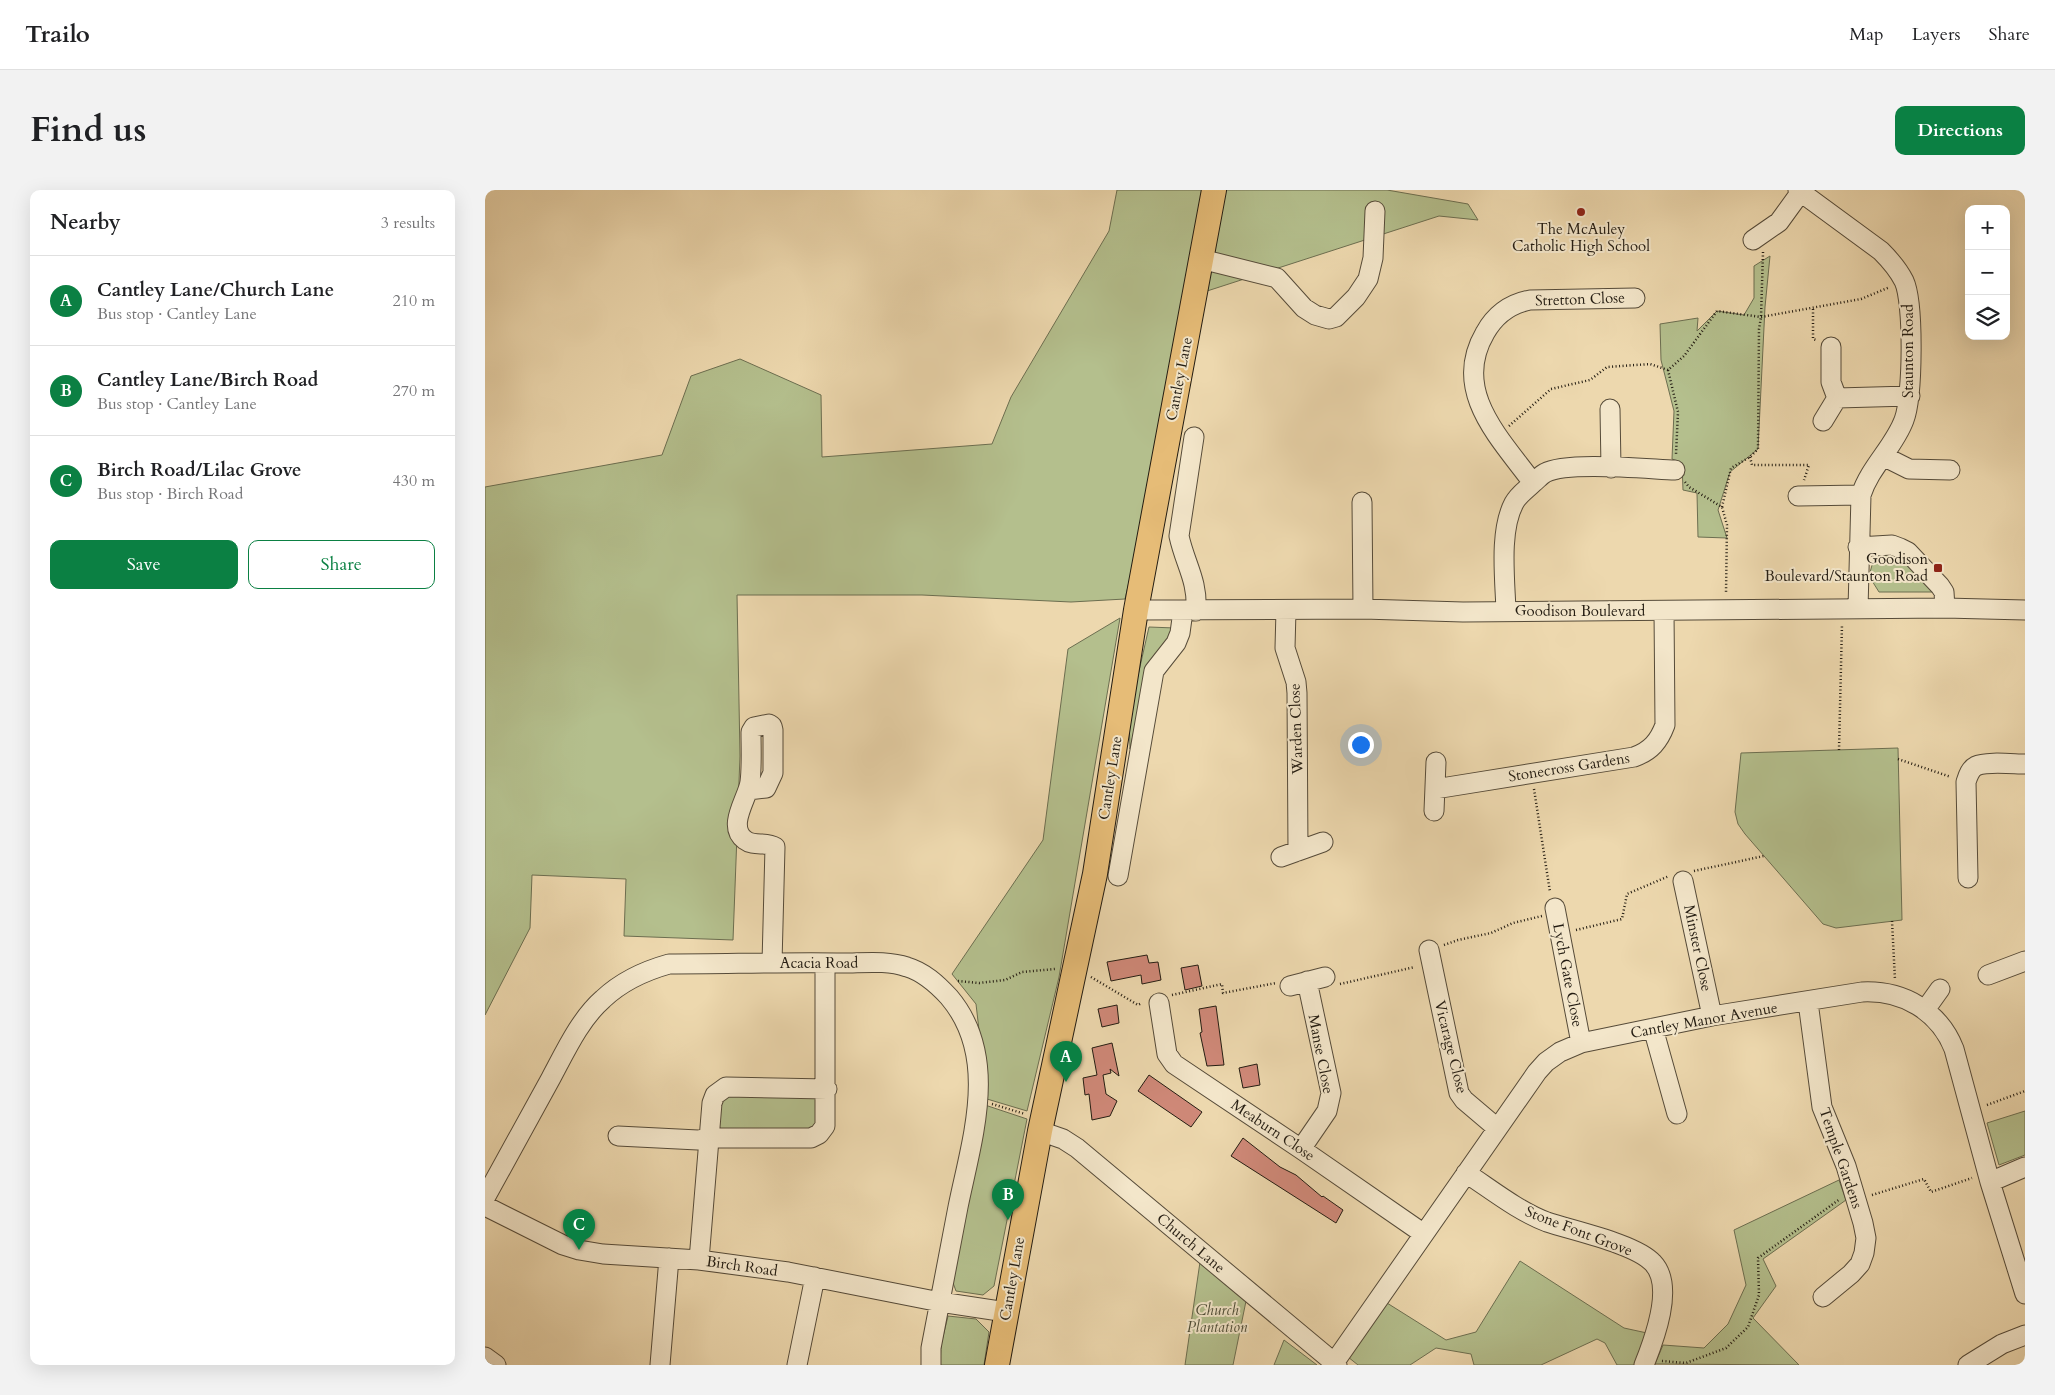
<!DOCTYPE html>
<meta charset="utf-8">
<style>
:root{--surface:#fff;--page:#f2f2f2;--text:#202124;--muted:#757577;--line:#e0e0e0;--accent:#0b8043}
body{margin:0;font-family:Cardo,serif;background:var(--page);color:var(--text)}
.controls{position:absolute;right:15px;top:15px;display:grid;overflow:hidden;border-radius:10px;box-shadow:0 5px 20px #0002}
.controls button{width:45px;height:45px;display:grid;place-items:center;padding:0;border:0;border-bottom:1px solid var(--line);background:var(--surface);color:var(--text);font:25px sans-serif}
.you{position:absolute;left:875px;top:554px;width:18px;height:18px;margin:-12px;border:4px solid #fff;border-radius:50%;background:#1a73e8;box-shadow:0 0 0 8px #1a73e833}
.badge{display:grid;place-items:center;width:32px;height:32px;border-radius:50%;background:var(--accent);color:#fff;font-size:16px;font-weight:700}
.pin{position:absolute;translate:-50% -41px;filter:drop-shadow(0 1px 2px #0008)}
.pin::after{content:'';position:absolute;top:26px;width:18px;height:15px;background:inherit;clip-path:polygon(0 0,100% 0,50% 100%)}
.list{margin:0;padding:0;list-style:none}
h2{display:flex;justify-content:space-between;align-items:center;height:65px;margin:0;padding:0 20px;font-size:21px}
h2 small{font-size:16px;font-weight:400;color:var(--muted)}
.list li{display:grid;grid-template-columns:32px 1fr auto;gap:15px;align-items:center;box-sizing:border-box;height:90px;padding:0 20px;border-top:1px solid var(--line)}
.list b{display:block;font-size:19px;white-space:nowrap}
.list p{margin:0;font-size:16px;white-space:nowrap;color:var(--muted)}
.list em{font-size:16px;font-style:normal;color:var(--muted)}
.actions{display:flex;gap:10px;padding:15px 20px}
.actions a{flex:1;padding:11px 0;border:1px solid var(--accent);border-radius:10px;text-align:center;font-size:18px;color:var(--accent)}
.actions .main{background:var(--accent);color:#fff}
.icon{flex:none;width:28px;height:28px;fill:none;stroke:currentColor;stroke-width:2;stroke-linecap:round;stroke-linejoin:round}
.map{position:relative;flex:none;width:1540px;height:1175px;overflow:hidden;border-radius:10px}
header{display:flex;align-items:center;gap:30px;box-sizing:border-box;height:70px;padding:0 25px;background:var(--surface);border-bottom:1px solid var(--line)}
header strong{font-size:24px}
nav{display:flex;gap:28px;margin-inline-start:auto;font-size:18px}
.intro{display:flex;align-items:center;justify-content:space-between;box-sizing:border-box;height:120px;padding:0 30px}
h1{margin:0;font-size:35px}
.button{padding:12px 22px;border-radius:10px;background:var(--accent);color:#fff;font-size:18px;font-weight:700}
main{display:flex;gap:30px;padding:0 30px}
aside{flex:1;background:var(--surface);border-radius:10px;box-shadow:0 5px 20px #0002}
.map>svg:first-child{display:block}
</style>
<header>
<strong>Trailo</strong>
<nav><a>Map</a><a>Layers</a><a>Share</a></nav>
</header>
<div class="intro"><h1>Find us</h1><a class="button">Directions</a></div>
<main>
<aside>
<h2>Nearby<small>3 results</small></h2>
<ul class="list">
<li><span class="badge">A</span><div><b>Cantley Lane/Church Lane</b><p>Bus stop · Cantley Lane</p></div><em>210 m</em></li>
<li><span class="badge">B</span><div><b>Cantley Lane/Birch Road</b><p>Bus stop · Cantley Lane</p></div><em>270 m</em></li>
<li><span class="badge">C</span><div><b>Birch Road/Lilac Grove</b><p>Bus stop · Birch Road</p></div><em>430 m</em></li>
</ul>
<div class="actions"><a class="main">Save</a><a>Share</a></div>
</aside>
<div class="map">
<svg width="1540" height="1175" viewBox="0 0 1540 1175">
<rect width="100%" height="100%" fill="#edd8ae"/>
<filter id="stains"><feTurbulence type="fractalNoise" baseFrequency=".004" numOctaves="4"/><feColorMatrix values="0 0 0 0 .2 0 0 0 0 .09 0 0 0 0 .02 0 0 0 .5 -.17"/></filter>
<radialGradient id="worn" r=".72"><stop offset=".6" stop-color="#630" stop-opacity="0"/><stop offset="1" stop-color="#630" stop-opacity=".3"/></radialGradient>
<path fill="#b4bf8d" stroke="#6c6e50" d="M632,0H730L659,328L640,409L586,412L437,405H252L255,566L248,750L139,746L141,689L47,685L45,738L0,825V297L177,265L206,186L255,169L336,205L337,267L507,254L526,207L624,41Z
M741,0H902L983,14L993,30L954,26L719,102Z
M1285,66L1280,117L1273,259L1245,282L1233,320L1242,348L1213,347L1212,303L1198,300L1197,273L1187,269L1189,221L1176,170L1175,134L1213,128L1212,141L1232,121L1259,125L1269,108V76Z
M1405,361L1416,367L1450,402H1394L1384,386L1389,368Z
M635,428L574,787L542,921L502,909L491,814L467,784L558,650L583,459Z
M664,437L690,438L663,476L645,559L644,525Z
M1413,558L1417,730L1351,738L1338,734L1260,644L1253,634L1250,622L1256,563Z
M240,905L331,908C337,917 334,931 328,939H236L231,932L233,912Z
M500,915L542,929L509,1096L498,1105L471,1101L467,1090Z
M1540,921V965L1514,975L1502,933Z
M1354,990L1361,1010L1278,1069L1291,1096L1268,1128L1314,1175L1170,1174L1178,1155L1219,1158L1243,1134L1261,1095L1249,1040Z
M1035,1071L1139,1138L1162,1143L1150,1175H1132L1120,1153L1112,1149L1056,1175H989L986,1164L951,1158L925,1175H873L863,1167L902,1113L961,1150L991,1142Z
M715,1072L761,1111L748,1175H700Z
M463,1126L491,1129L504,1142L499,1175H455L456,1155Z
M799,1150L832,1175H789Z"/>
<path fill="#d08979" stroke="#231c12" d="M662,765L664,773L673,772L676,790L657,794L656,785L626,791L622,772Z
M713,775L717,796L700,800L696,778Z
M632,815L634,833L617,837L613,819Z
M731,816L739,875L722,876L715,843L717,842L714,819Z
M627,853L634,886L625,879L626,883L618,885L621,904L632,911L625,926L607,930L604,904L600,905L598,888L612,885L607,858Z
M772,874L775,895L758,898L754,878Z
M664,885L717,922L706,937L653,901Z
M758,948L795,977L811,985L837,1007L838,1006L858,1020L851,1033L746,966Z"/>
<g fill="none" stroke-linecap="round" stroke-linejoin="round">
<defs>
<path id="minor" d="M1313,0L1396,61C1404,69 1413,79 1419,91C1429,112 1428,207 1419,230C1409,257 1385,277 1376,305L1373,419
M1268,50L1294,32L1315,3
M716,69L792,88L819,118L830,125L844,129L851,127L871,107L883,89L888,68L890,21
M1346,157V192L1352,208L1425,206
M1125,219L1126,278
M1338,231L1352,208
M709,247L694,346C700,374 713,390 711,421
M1398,266L1424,279L1465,280
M1048,293C1052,290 1056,285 1060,283C1081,271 1163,279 1190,280
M1313,306L1376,305
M877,312L878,419
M1373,357L1407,355L1415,358L1423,362L1455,396L1459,402L1460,418
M651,420L878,419L978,422L1460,418L1540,420
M801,420L800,458L811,492L812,503L813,661
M1021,421C1020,389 1014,341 1029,313C1033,305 1042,299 1048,293C1015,248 966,201 1000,143C1010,125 1024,114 1045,110L1150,108
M950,599L1149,567C1166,561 1174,551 1180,535L1179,421
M263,600L281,598L288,583V540L287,536L284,534L269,537L266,542C266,558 267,576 265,592C263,608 241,636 260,650C269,657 281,651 290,657L287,773
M949,621L951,572
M796,667L838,652
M633,686L669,481L691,453L695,443L698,421
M1483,688L1481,592C1483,586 1485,579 1491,576C1501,571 1529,574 1540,574
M1198,691L1227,826
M1070,718L1096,853
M944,760L974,903L979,910L1012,938
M1503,785L1540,771
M805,796L840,787
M1323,812L1337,917L1361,976L1378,1033L1381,1048L1379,1063L1375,1074L1366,1084L1338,1107
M674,813L682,864L689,874L816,959L939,1044
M1440,820L1455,799
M1168,838L1192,924
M555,941L578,949L592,958L852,1175
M133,946L213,950L223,948H326L334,944L340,936V773
M816,959L842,921L846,903L822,791
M981,983C1007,1000 1033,1021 1062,1032C1089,1041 1151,1054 1168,1073C1190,1096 1169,1150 1159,1175
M1505,992L1540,977
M0,1008C22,968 44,928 66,888C80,862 95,829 118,809C137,791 159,781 184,774C242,774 300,772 358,773C378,773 402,770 422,777C439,782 452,794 464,807C515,867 487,948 473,1017C464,1064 455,1111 446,1158V1175
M0,1016L78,1055L94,1060L118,1064L214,1070L303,1082L455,1112L521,1122
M214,1070L227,913L230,905L241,897L342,899
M0,1167L11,1175
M849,1173L1052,882L1061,872L1075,862L1096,853L1227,826L1377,802C1418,800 1454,821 1469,859L1505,992L1540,1104
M175,1175L184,1068
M312,1175L330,1087
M1483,1175L1517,1154L1540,1145"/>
<path id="major" d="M512,1175L555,941L610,684L651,420L729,0"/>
</defs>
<use href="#minor" stroke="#564b39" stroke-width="21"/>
<use href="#major" stroke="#231c12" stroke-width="26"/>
<path stroke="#231c12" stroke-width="2.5" stroke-dasharray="1 2.5" stroke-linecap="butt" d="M1328,119V149L1331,150
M1183,180L1193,222L1191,264
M1024,236L1066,199L1105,190L1122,177L1165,174L1183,180L1199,166L1232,121L1276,127L1376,109L1405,97
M1265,267L1267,275H1324L1319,290
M1200,292L1204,297L1237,317L1242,335L1241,403
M1237,317L1246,278L1265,267L1273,259L1274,139L1276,127L1278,62
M1354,560L1357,434
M1413,569L1466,587
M1049,599L1065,702
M1209,681L1279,666
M1407,731L1410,790
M1091,740L1137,729L1142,704L1184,686
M959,755L973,750L1006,743L1028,733L1057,726
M606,787L653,815L657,813
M473,791L494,793L520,790L537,782L570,779
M855,794L930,777
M687,805L737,794L738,803L791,793
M507,914L540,924
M1502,915L1540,901
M1387,1005L1439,989L1446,1002L1487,988
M1177,1171L1201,1173L1241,1158L1263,1137L1274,1105L1273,1068L1355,1009"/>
<use href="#minor" stroke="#f3e6ca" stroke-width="19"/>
<use href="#major" stroke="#e6bc77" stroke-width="24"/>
</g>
<g fill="#8f2418" stroke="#f3e6ca" stroke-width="2">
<circle cx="1096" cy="22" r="5"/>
<rect x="1448" y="373" width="10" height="10" rx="2.5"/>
</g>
<g text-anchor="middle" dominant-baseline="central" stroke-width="4" stroke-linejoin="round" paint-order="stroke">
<g font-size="15" fill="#231c12" stroke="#f3e6ca">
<text x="1096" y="39">The McAuley<tspan x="1096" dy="17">Catholic High School</tspan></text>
<text x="1443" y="369" text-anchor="end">Goodison<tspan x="1443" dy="17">Boulevard/Staunton Road</tspan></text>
</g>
<g font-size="15" fill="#231c12" stroke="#f3e6ca">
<text transform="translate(1095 109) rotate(-2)">Stretton Close</text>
<text transform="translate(1423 161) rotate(-90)">Staunton Road</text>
<text transform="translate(694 189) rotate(-79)">Cantley Lane</text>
<text x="1095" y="421">Goodison Boulevard</text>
<text transform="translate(811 539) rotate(-92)">Warden Close</text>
<text transform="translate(1084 577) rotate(-9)">Stonecross Gardens</text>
<text transform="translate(625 588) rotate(-81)">Cantley Lane</text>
<text transform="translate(1213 758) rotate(78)">Minster Close</text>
<text x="334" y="773">Acacia Road</text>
<text transform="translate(1083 785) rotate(79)">Lych Gate Close</text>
<text transform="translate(1219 830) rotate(-10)">Cantley Manor Avenue</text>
<text transform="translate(966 857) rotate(76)">Vicarage Close</text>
<text transform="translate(836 864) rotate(79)">Manse Close</text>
<text transform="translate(788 940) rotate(34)">Meaburn Close</text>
<text transform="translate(1356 968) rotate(71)">Temple Gardens</text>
<text transform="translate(1094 1041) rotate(21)">Stone Font Grove</text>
<text transform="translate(706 1053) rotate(40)">Church Lane</text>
<text transform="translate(257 1076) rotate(8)">Birch Road</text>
<text transform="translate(527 1089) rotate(-80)">Cantley Lane</text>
</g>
<g font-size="15" font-style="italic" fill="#4e4d37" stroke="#f3e6ca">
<text x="732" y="1120">Church<tspan x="732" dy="17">Plantation</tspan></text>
</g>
</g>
<rect width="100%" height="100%" filter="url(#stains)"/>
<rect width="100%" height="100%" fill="url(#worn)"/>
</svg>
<div class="controls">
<button>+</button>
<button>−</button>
<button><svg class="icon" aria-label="layers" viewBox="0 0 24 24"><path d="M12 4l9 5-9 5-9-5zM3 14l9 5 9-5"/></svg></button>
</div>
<div class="you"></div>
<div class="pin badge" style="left:581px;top:892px">A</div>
<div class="pin badge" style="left:523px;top:1030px">B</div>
<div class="pin badge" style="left:94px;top:1060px">C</div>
</div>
</main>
